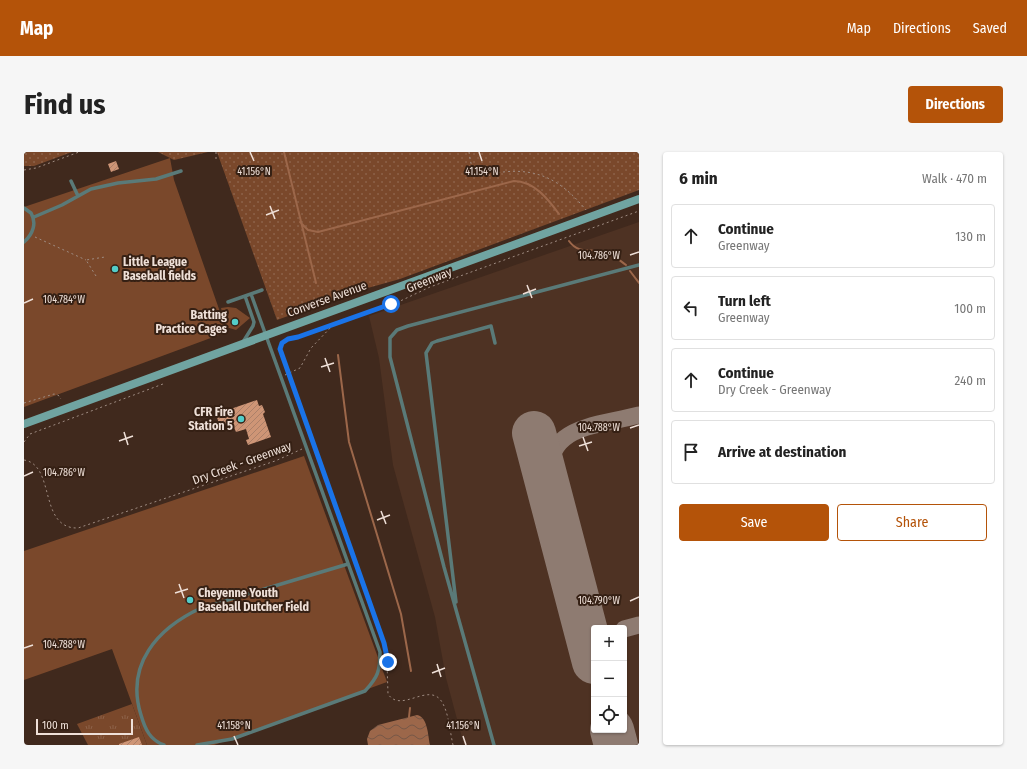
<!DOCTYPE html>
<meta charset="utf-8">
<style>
:root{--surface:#fff;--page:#f6f6f6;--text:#222;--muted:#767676;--line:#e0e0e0;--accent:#b45309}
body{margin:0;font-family:"Fira Sans Condensed",sans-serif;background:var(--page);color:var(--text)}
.controls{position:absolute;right:12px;bottom:12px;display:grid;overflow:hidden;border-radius:4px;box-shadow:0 1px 3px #0004}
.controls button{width:36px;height:36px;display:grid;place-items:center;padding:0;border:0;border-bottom:1px solid var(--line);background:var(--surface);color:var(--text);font:20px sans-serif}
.scale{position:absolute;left:12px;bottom:10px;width:97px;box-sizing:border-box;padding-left:4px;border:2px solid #efe0d8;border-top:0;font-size:11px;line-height:14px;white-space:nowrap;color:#efe0d8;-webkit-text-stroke:3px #352014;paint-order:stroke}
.stop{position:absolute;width:12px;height:12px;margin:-9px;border:3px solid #1a73e8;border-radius:50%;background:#fff}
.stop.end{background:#1a73e8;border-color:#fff;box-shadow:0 1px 4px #0008}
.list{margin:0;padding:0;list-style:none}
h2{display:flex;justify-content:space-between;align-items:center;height:52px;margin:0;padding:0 16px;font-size:17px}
h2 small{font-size:13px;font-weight:400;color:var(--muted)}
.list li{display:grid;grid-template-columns:26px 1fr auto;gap:12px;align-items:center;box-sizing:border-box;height:64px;margin:0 8px 8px;padding:0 8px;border:1px solid var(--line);border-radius:4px}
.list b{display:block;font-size:15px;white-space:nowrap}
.list p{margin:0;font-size:13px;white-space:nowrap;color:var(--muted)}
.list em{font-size:13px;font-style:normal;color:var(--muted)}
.actions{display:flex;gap:8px;padding:12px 16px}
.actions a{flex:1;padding:9px 0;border:1px solid var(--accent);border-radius:4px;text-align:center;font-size:14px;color:var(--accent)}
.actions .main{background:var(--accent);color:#fff}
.icon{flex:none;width:22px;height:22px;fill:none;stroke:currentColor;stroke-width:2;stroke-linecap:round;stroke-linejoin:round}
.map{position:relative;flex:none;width:615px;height:593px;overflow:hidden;border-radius:4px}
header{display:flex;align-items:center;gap:24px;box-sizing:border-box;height:56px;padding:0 20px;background:var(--accent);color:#fff}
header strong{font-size:19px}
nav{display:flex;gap:22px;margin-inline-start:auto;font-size:14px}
.intro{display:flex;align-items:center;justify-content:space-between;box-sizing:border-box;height:96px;padding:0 24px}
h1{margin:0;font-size:28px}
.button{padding:10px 18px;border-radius:4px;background:var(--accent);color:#fff;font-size:14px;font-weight:700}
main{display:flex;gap:24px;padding:0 24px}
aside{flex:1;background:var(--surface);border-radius:4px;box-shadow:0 1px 3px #0004}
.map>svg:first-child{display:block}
</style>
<header>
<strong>Map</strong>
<nav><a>Map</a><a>Directions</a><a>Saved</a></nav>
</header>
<div class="intro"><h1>Find us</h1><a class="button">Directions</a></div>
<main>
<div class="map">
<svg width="615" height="593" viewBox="0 0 615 593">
<defs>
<pattern id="grass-dots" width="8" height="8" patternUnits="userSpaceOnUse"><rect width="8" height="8" fill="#7a482b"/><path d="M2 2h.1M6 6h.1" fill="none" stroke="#8d6249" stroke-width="1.8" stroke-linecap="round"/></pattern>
<pattern id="park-tufts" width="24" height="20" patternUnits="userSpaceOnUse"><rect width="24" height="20" fill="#7a482b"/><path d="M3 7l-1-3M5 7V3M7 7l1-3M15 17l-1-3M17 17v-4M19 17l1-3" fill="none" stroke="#8d6249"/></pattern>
<pattern id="water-waves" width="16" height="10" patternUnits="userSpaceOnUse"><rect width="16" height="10" fill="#9c674a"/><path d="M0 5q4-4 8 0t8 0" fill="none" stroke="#765746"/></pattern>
<pattern id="building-hatch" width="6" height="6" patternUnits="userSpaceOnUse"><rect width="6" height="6" fill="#ce9576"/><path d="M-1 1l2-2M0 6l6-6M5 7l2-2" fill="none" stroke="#ac8069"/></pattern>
</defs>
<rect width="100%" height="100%" fill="#40291d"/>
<path fill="#4e3223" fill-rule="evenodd" d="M615,70V593H440L422,526L411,465L369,313L355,206L345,164ZM570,476H600V578H570Z"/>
<path fill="url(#grass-dots)" d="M0,0H48L10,14H0Z
M134,0H184L150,8Z
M193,0H615V38L376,127L333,139L253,168Z"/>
<path fill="url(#park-tufts)" d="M108,552L123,593H64L53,572Z"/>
<path fill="#7a482b" d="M146,6L150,28L203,180L0,255V55Z
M204,155L212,156L226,166L212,178L202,175L197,156Z
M280,304L363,530L190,593H123L88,497L0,528V399Z"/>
<path fill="url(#water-waves)" d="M393,563C404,565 404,584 406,593H344L343,587L346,579L354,573Z"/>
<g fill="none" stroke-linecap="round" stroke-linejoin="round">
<path stroke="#9c674a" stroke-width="2" d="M260,0L292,131
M276,70L284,78L294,80L490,29C510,29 524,47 535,62
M545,89C555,103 567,96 580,100C589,102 595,108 602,113
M606,119L615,131
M314,203L325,290L377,462L387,519
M385,565L386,556"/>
<path stroke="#8e7b71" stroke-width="17" d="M526,340C516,273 565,276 615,263
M600,477L615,473
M570,509L568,496L570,491"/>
<path stroke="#8e7b71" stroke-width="44" d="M510,281L570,510
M588,578L592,593"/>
</g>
<path fill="url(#building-hatch)" d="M92,9L95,17L87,20L84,12Z
M233,248L235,254L238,253L241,260L239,262L247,285L224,293L222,288L225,287L222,277L212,280L209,273L207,274L206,271L196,275L192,262Z
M115,585L118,593H95V592Z"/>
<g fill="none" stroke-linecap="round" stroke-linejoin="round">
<path stroke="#9f8c82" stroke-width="1" stroke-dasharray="2 3" stroke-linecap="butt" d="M445,0C446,7 447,18 454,22C461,26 472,21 479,20C516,16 539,30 562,58
M192,7V0
M0,18L12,16L55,0
M11,85L62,108
M72,124L62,108L81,105
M261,223L276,216L287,196L310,172
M0,251L30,242L34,243L37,247
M0,290L6,282L139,232L140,234
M0,308C32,313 14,377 54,376L251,309L278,297
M429,593C426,580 425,562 418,550C405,529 377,562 364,542L363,510L360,491L257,201C254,188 265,187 274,185L372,151L406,135L615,59"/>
<path stroke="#5a7a78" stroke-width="3.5" d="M47,29L54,44
M0,56L7,61C13,71 9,82 0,90
M10,65L38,53L67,37L94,31L132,27L157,19
M204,150L238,138
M219,190L229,174L230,170L221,144
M432,450L402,201L408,191L413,189L467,174L471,191
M140,593C126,588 121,577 117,563C101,512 134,476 177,456L324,412
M173,593L208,587L341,539C354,525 356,519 356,500L227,142
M470,593L420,415L366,205V186L373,178L384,174L615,113"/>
<path stroke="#70a4a1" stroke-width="8" d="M0,272L615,47"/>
</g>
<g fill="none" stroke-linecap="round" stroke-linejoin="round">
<path stroke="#1a73e8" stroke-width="5" d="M364,510L360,491L256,197L258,191L264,187L274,185L367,152"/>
</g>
<path fill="none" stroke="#efe0d8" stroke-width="1.5" d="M226,0L230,9M455,0L458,9M246,54L251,67M242,63L255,58M606,103L615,100M503,133L508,146M499,142L512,137M0,151L9,147M301,206L306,220M297,215L310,211M606,276L615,273M100,280L104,293M559,285L564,299M95,289L109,284M555,294L568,290M0,324L9,320M357,359L362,372M353,368L366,363M155,432L160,446M151,441L164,437M606,449L615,445M0,496L9,493M413,512L417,525M408,521L421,516M210,584L214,593M439,584L442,593"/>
<g fill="#53cdc9" stroke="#352014" stroke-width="1.5">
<circle cx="91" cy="117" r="4"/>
<circle cx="211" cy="170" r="4"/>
<circle cx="217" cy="267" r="4"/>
<circle cx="166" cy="448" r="4"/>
</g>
<g text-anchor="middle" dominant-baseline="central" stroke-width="4" stroke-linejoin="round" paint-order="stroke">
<g font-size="12" font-weight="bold" fill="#efe0d8" stroke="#352014" text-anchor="start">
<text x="99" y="110">Little League<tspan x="99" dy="14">Baseball fields</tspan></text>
<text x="203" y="163" text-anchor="end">Batting<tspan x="203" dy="14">Practice Cages</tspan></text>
<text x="209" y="260" text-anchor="end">CFR Fire<tspan x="209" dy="14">Station 5</tspan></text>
<text x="174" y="441">Cheyenne Youth<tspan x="174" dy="14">Baseball Dutcher Field</tspan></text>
</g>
<g font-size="12" fill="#efe0d8" stroke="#352014">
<text transform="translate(405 128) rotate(-22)">Greenway</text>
<text transform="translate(303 147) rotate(-20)">Converse Avenue</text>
<text transform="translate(218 311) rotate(-20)">Dry Creek - Greenway</text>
</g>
</g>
<g font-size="10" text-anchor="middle" fill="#efe0d8" stroke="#352014" stroke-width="4" stroke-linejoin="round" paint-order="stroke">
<text x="458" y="23">41.154°N</text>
<text x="230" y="23">41.156°N</text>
<text x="575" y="107">104.786°W</text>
<text x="40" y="151">104.784°W</text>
<text x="575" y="279">104.788°W</text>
<text x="40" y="324">104.786°W</text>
<text x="575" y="452">104.790°W</text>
<text x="40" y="496">104.788°W</text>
<text x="210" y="577">41.158°N</text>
<text x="439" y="577">41.156°N</text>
</g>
</svg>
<div class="controls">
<button>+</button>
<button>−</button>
<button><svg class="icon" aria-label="locate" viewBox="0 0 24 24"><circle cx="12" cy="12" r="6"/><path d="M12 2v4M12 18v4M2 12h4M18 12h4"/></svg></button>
</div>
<div class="scale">100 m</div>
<div class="stop" style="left:367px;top:152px"></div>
<div class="stop end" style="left:364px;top:510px"></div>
</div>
<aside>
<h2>6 min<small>Walk · 470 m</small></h2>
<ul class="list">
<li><svg class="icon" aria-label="ahead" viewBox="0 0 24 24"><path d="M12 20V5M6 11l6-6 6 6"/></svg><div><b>Continue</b><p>Greenway</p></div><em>130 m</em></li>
<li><svg class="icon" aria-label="left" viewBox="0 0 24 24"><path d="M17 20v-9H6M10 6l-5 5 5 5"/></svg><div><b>Turn left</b><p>Greenway</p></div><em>100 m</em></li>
<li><svg class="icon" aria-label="ahead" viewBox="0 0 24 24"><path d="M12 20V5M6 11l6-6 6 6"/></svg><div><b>Continue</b><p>Dry Creek - Greenway</p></div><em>240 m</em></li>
<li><svg class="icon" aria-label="arrive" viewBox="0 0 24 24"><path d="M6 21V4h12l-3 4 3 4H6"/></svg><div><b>Arrive at destination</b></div></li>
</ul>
<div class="actions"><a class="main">Save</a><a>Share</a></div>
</aside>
</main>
